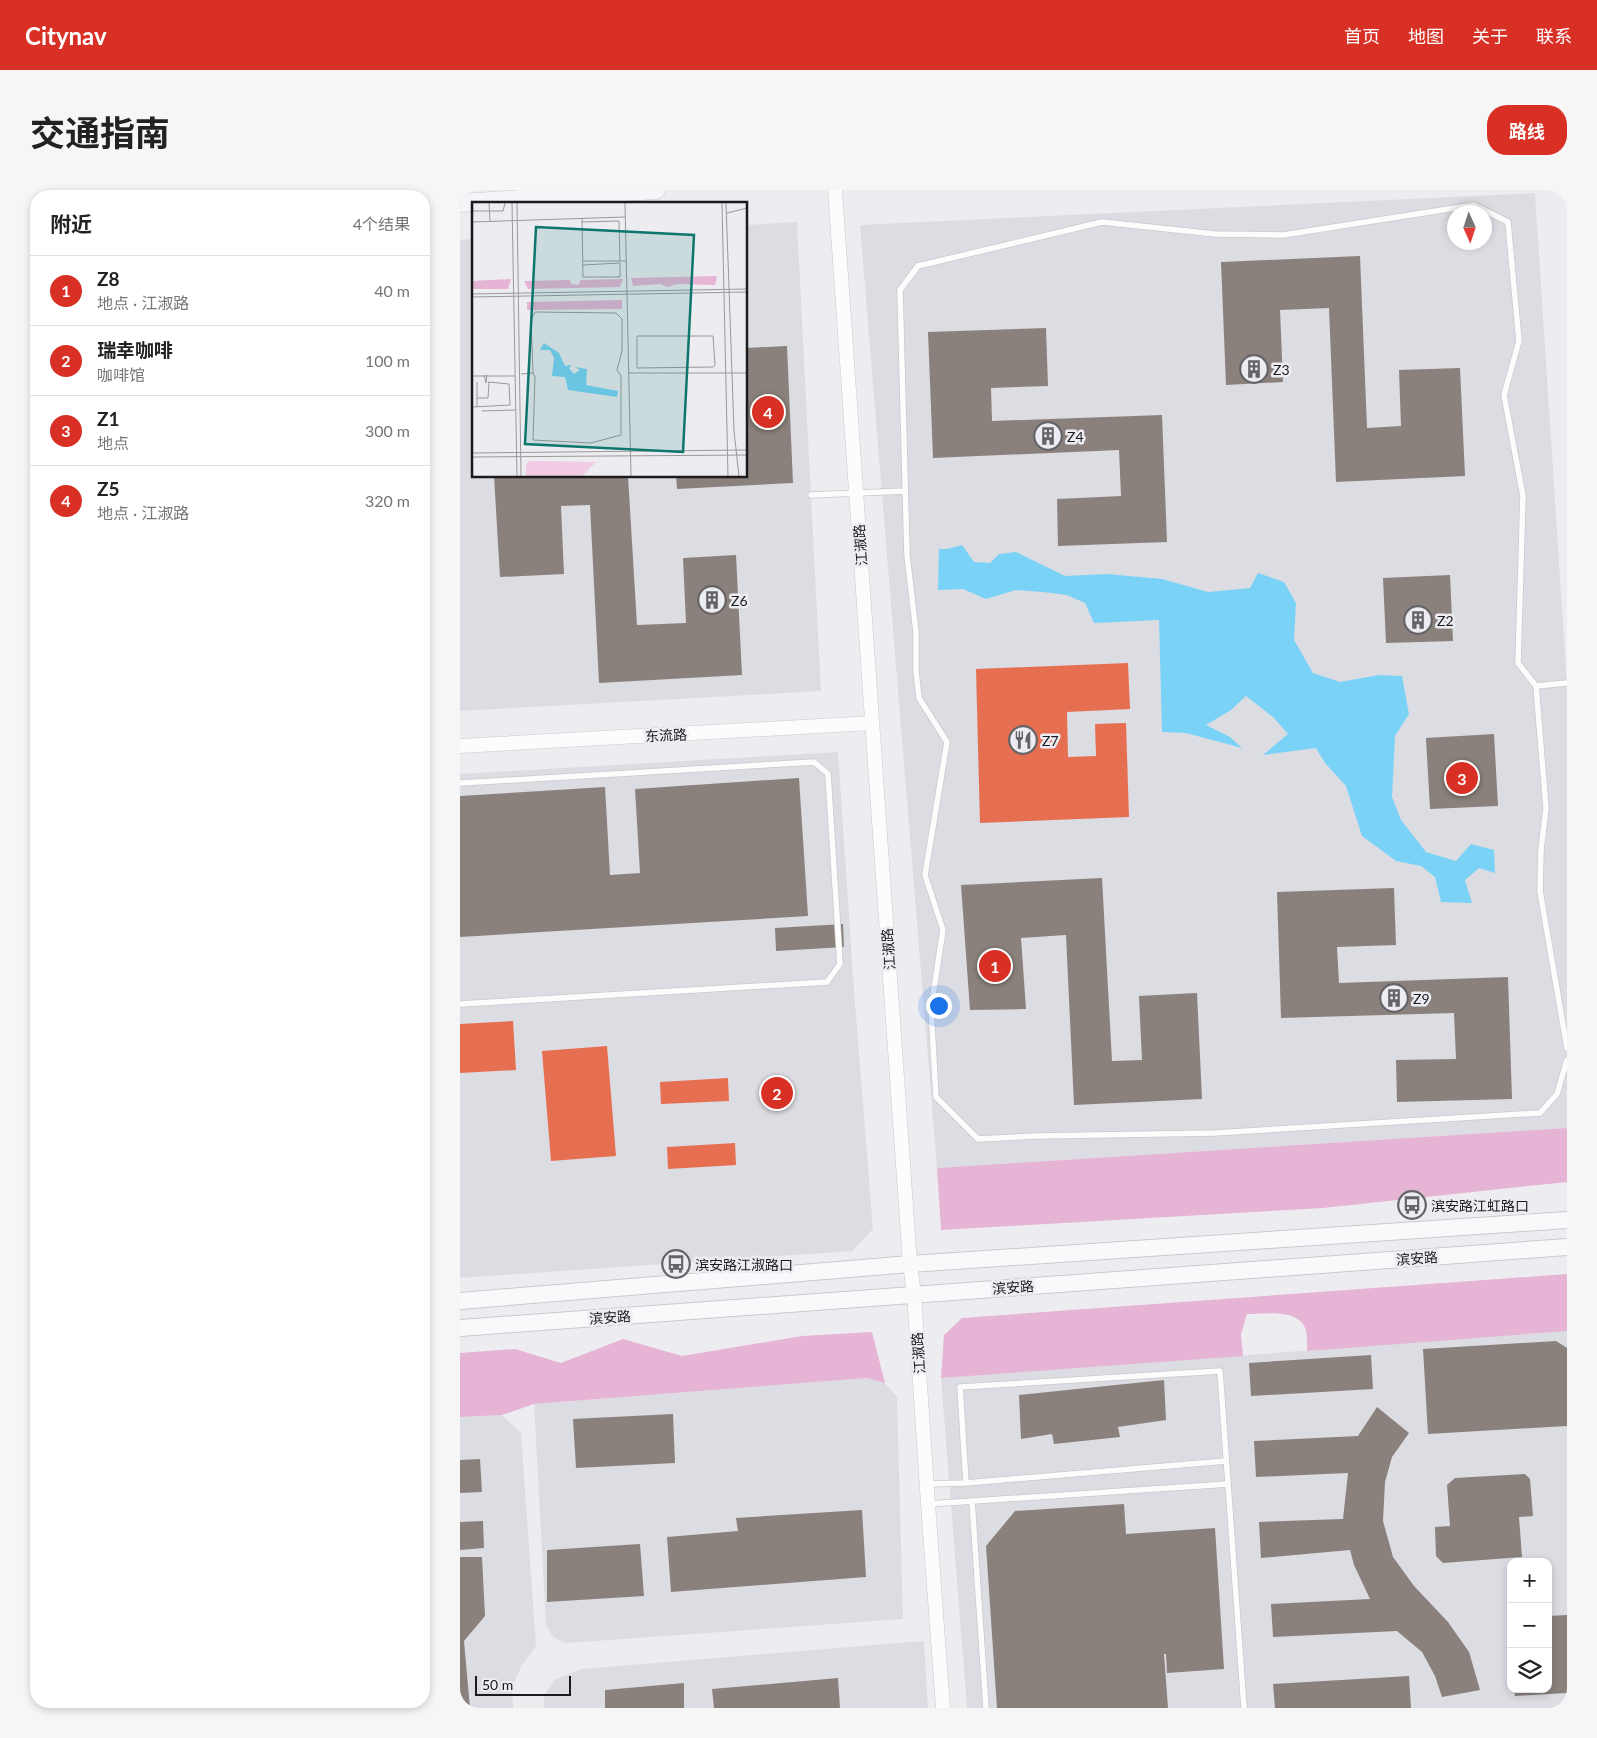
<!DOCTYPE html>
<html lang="zh">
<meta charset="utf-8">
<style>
:root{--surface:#fff;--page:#f6f6f6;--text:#222;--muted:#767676;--line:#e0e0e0;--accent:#d93025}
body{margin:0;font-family:Lato,"Noto Sans SC",sans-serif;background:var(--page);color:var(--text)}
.controls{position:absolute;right:15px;bottom:15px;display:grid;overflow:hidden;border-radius:10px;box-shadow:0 2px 8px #0003}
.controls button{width:45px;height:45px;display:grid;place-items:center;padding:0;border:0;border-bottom:1px solid var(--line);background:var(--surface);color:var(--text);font:25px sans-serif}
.compass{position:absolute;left:987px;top:15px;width:45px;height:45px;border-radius:50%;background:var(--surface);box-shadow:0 2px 8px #0003;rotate:177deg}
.scale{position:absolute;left:15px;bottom:12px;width:96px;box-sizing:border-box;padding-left:5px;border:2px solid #1b1b1e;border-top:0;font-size:14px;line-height:18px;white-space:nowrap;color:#1b1b1e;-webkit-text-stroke:4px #ececf2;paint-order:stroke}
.you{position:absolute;left:478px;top:815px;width:18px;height:18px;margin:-12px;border:4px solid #fff;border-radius:50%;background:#1a73e8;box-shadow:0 0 0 8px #1a73e833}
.badge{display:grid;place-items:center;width:32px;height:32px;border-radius:50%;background:var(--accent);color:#fff;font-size:16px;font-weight:700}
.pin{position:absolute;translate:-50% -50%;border:2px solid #fff;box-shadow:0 1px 5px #0006}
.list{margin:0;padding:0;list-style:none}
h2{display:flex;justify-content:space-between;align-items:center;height:65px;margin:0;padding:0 20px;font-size:21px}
h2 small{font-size:16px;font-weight:400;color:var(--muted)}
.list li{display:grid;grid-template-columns:32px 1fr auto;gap:15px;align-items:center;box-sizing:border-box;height:70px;padding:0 20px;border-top:1px solid var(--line)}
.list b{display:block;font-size:19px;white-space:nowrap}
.list p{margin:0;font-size:16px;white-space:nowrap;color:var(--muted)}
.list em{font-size:16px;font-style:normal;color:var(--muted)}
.icon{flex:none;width:28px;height:28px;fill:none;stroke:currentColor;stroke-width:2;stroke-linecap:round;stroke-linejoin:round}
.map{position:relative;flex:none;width:1107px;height:1518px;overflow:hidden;border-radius:20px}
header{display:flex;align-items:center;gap:30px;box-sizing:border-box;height:70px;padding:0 25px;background:var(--accent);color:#fff}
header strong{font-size:24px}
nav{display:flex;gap:28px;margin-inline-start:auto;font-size:18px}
.intro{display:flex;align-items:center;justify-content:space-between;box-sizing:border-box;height:120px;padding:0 30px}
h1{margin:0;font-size:35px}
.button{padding:12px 22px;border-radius:20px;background:var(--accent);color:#fff;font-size:18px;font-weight:700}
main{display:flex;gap:30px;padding:0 30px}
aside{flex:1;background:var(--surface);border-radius:20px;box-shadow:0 2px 8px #0003}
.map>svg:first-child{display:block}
</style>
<header>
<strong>Citynav</strong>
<nav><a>首页</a><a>地图</a><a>关于</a><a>联系</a></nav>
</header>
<div class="intro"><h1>交通指南</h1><a class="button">路线</a></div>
<main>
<aside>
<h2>附近<small>4个结果</small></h2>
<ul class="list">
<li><span class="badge">1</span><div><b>Z8</b><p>地点 · 江淑路</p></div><em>40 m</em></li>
<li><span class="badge">2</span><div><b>瑞幸咖啡</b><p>咖啡馆</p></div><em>100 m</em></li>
<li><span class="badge">3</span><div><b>Z1</b><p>地点</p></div><em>300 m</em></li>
<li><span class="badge">4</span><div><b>Z5</b><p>地点 · 江淑路</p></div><em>320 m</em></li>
</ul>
</aside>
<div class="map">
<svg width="1107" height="1518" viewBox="0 0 1107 1518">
<rect width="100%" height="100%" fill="#ededf1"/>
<path fill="#dcdce3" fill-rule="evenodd" d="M1075,3L1107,495V938L477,978L400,35ZM994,22H1024V52H994Z
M337,32L361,501L0,521V50L14,49V286H286V35Z
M378,562L394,800L413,1039L392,1061L0,1088V584Z
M1107,1141V1518H507L481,1188ZM1051,1372H1088V1499H1051Z
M407,1188L425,1193L437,1207L443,1429L106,1453L93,1447L86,1435L74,1214Z
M42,1225L61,1243L76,1456L62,1475L52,1497L53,1518H0V1227Z
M464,1451L468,1518H84V1506L94,1490L121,1479Z"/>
<path fill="#e6b4d4" d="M1107,938V992L863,1018L481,1040L477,978Z
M1107,1084V1141L847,1161C847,1153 848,1141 843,1134C832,1119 803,1124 787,1124L781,1144L783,1166L481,1188L484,1145L502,1128Z
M412,1142L425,1193L407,1188L74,1214L42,1225L0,1227V1163L55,1159L101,1173L163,1149L222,1166L342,1146Z"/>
<path fill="#7ad3f7" d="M502,355L514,372L530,373L539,364L556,362L605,386L647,384L702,389L748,402L790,398L798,383L824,392L836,413L834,450L853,483L880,492L919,485L942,486L949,524L935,546L932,607L941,630L966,662L996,671L1011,654L1034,660L1035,683L1019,678L1005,690L1012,713L981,712L975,687L961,676L936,671L902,646L886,596L865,573L856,558L803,565L828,544L814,528L786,506L771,520L746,535L770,547L782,558L726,543L702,542L699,430L634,433L625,413L607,405L583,402L556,400L526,409L503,399L478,400L479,359H487Z"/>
<path fill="#e76f51" d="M668,473L670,519L607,522L608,567L636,566L635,534L666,533L669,627L520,633L516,479Z
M53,831L56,880L0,883V834Z
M147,856L156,966L91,971L82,861Z
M268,888L269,911L201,914L200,892Z
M275,953L276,975L208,979L207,957Z"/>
<path fill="#8a817c" d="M900,66L907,238L941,236L939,180L1000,178L1005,286L876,292L869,118L820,120L823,192L766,195L761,72Z
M586,138L588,196L531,198L532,231L702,225L707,352L598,356L597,309L661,306L659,260L473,268L468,142Z
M327,156L333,293L217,299L216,286H286V158Z
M34,286H168L177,435L226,433L223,368L276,365L282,485L139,493L130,315L101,316L104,384L40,387Z
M990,385L993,451L926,453L923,388Z
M1034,544L1038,616L970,619L966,548Z
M339,588L348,726L0,747V606L145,597L150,685L180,683L175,599Z
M642,688L652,871L682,870L679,806L737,803L742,909L614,915L606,745L561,748L566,819L510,820L501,695Z
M934,698L936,755L877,757L879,793L1048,787L1052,909L937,912L936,870L996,869L994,823L821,828L817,702Z
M383,734L384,757L316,761L315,738Z
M1096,1151L1107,1158V1236L968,1244L963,1159Z
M911,1165L913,1199L791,1206L789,1173Z
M704,1190L706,1230L658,1237L660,1247L594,1254L592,1244L561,1249L559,1205Z
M917,1217L949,1243L932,1267L925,1292L923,1331L933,1367L954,1396L988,1432L1009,1462L1020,1500L982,1507L975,1486L962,1462L937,1441L813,1447L811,1414L910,1409L894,1375L890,1360L801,1368L799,1332L883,1329L888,1283L796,1287L794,1251L898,1246Z
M213,1224L215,1273L116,1278L113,1229Z
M20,1269L22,1302L0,1303V1270Z
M1065,1284L1070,1289L1073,1326L1059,1327L1062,1367L983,1373L976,1366L975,1337L990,1336L987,1295L995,1288Z
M664,1314L666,1344L755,1338L764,1479L707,1483L706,1464H704L708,1518H537L526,1356L555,1321Z
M402,1320L406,1387L211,1402L207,1347L278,1341L276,1328Z
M23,1331L24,1358L0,1360V1332Z
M180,1354L184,1406L87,1412V1360Z
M0,1367H22L25,1426L4,1451L10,1518H0Z
M1107,1425V1503L1055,1506L1054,1499H1088V1426Z
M949,1486L951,1518H815L813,1494Z
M378,1488L380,1518H254L252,1499Z
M224,1493V1518H145V1500Z"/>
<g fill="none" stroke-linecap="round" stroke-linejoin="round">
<defs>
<path id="service" d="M351,305L445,301
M1076,496L1107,493
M0,593L354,572L368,584L380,774L367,792L0,814
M1107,858L1080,701L1081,660L1086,618L1076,496L1058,473L1063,306L1044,205L1059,151L1048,32L1014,15L823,45L755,44L642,32L458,76L440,100L447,365L456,442V481L459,508L487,552L465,685L483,740L471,818L476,907L518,949L575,946L755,943L1080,923L1097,904L1107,870
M766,1271L506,1293L500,1197L760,1181L784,1518
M466,1294L506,1293
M512,1311L526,1518
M468,1314L768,1294"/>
<path id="tertiary" d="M375,0L450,1074L454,1104L468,1314L483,1518
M0,556L412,533"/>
<path id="secondary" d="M0,1111L450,1074L1107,1030
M0,1138L1107,1057"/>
<path id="primary" d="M0,13L196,0"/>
</defs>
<use href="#service" stroke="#cacacd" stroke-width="7"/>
<use href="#tertiary" stroke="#cacacd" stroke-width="15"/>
<use href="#secondary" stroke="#cacacd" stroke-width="18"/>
<use href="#primary" stroke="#cbcbcd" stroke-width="19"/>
<use href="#service" stroke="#fcfcfd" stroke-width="5.5"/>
<use href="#tertiary" stroke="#fcfcfd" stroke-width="14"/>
<use href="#secondary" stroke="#f8f9fa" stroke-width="16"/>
<use href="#primary" stroke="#f3f5f9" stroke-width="18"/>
</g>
<defs>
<symbol id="building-ring" viewBox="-11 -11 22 22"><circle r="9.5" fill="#ececf2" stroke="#646468" stroke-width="1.5"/><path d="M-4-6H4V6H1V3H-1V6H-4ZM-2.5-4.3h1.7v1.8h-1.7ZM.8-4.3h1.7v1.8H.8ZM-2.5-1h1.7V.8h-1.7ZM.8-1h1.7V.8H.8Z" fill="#646468"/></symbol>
<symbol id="restaurant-ring" viewBox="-11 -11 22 22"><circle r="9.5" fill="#ececf2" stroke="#646468" stroke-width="1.5"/><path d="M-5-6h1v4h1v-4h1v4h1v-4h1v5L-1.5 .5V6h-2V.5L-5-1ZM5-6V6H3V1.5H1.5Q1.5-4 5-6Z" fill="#646468"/></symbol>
<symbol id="bus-ring" viewBox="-11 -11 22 22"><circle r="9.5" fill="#ececf2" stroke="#646468" stroke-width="1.5"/><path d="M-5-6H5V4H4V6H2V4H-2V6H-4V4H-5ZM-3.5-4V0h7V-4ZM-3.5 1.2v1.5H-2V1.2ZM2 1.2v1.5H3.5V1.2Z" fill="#646468"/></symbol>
</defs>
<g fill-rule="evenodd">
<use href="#building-ring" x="778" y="163" width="32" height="32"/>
<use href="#building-ring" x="572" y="230" width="32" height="32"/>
<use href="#building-ring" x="236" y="394" width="32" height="32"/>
<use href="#building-ring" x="942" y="414" width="32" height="32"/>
<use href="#restaurant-ring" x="547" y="534" width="32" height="32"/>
<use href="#building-ring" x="918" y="792" width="32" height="32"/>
<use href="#bus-ring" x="936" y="999" width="32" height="32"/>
<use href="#bus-ring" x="200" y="1058" width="32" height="32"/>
</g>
<g text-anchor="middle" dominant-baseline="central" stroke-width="5" stroke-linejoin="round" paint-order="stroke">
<g font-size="14" fill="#1b1b1e" stroke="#ececf2" text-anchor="start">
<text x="813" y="179">Z3</text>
<text x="607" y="246">Z4</text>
<text x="271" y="410">Z6</text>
<text x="977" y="430">Z2</text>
<text x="582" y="550">Z7</text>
<text x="953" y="808">Z9</text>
<text x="971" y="1015">滨安路江虹路口</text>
<text x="235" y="1074">滨安路江淑路口</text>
</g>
<g font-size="14" fill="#1b1b1e" stroke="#ececf2">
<text transform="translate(400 355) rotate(-94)">江淑路</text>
<text transform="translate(206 545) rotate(-3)">东流路</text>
<text transform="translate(428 759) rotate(-94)">江淑路</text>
<text transform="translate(957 1068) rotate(-4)">滨安路</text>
<text transform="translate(553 1097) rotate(-4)">滨安路</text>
<text transform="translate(150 1127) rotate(-4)">滨安路</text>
<text transform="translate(458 1163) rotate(-94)">江淑路</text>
</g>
</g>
<g transform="translate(12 12)">
<rect width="275" height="275" fill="#ededf1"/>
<path d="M58,259L124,260L110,274H54V262Z" fill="#f1cae3"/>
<path d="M245,74L243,83L205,82L196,85L188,82L161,84L159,76ZM39,77L36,87H0V79ZM151,77L148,85L56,87L52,79L98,78L99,82L107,83L108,78ZM150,98V107L55,108V100Z" fill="#e6b4d4"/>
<path d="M72,141L87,151L93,164L100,163L97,166L102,172L108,168L103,165L115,167L114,183L146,189L145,195L96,188L93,175L80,174L82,156L78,148H68Z" fill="#7ad3f7"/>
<path fill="none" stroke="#99999d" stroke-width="1" d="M0,1L1,9H31L33,1M17,1L18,19M40,1L45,274M45,1L49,274M153,1L159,274M250,1L256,274M254,1L262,229L267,274M255,11L275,6M110,16L111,75H148V61L111,63M0,20L153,15M110,20L147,19L148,59M111,59H154M0,92L275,87M0,95L275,90M165,134H241L243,163L241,165L165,166ZM156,171H275M49,172L61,171L63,175L61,238L119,241L149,233V174L145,168L150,149V117L144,111L63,110L59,118L61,171M12,173L14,181L15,173M0,174H43M5,180V205M5,196H16L17,180M0,205L38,203L37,182L16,180M10,209L43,208M0,251L275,248M0,255L275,253"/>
<path fill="#0f766e" fill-opacity="0.15" stroke="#0f766e" stroke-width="2.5" d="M64,25L222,33L211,250L53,242Z"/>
<rect width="275" height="275" fill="none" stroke="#1b1b1e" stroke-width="2.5"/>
</g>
</svg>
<div class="controls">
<button>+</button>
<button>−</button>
<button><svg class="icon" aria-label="layers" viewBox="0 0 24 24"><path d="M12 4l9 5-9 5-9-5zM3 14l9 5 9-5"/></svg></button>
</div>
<svg class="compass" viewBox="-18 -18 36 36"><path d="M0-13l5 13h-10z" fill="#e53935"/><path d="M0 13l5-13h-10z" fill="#767676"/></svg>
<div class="scale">50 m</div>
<div class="you"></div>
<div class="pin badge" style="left:535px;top:776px">1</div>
<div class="pin badge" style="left:317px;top:903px">2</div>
<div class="pin badge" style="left:1002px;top:588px">3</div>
<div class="pin badge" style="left:308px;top:222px">4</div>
</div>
</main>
